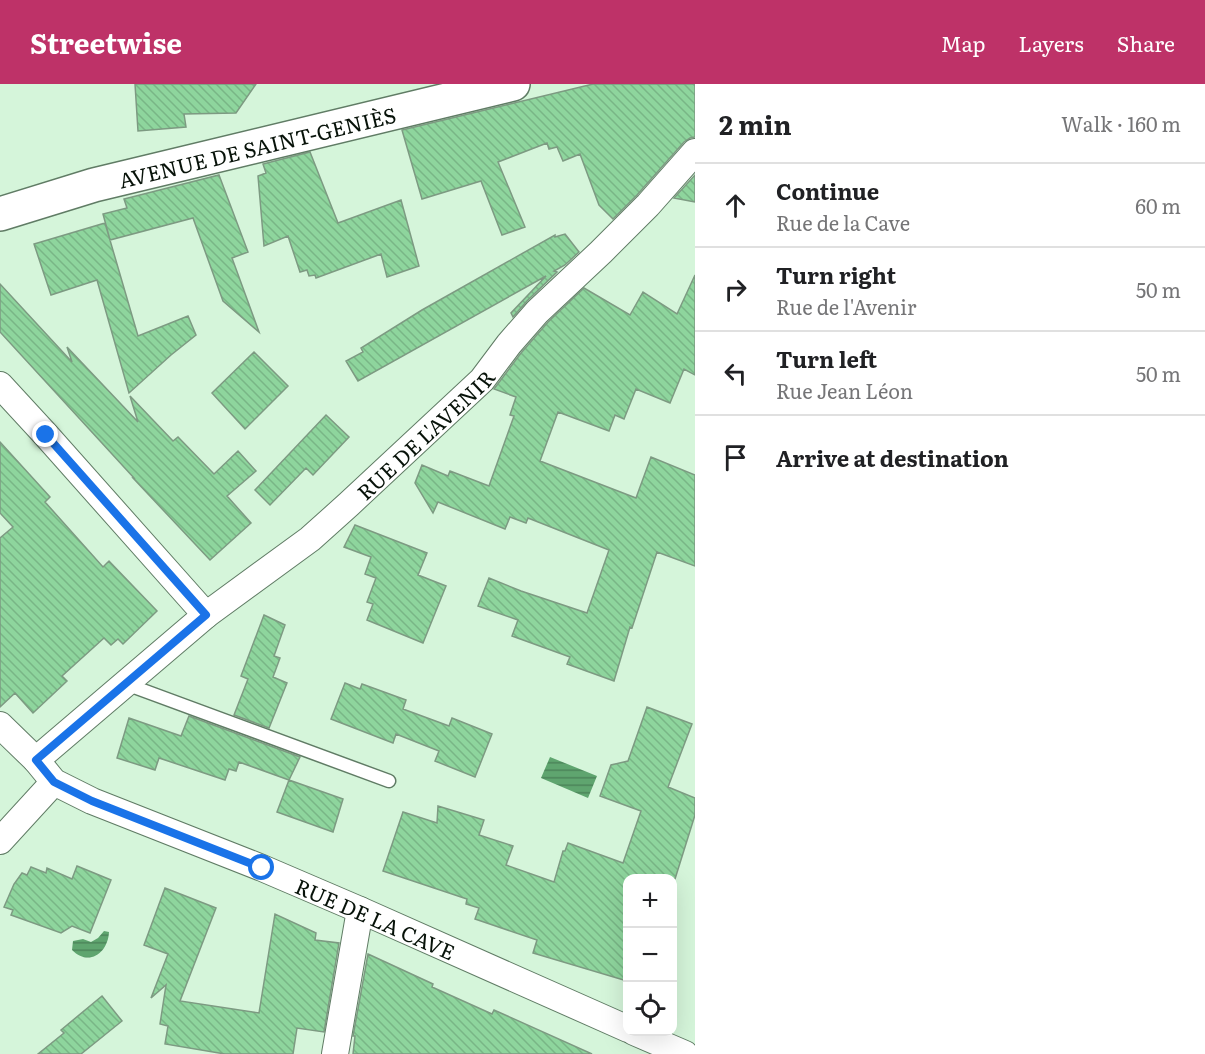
<!DOCTYPE html>
<meta charset="utf-8">
<style>
:root{--surface:#fff;--page:#f2f2f2;--text:#202124;--muted:#757577;--line:#e0e0e0;--accent:#be3268}
body{margin:0;font-family:Literata,serif;background:var(--page);color:var(--text)}
.controls{position:absolute;right:18px;bottom:18px;display:grid;overflow:hidden;border-radius:12px;box-shadow:0 6px 24px #0002}
.controls button{width:54px;height:54px;display:grid;place-items:center;padding:0;border:0;border-bottom:2px solid var(--line);background:var(--surface);color:var(--text);font:30px sans-serif}
.stop{position:absolute;width:18px;height:18px;margin:-14px;border:4px solid #1a73e8;border-radius:50%;background:#fff}
.stop.end{background:#1a73e8;border-color:#fff;box-shadow:0 2px 6px #0008}
.list{margin:0;padding:0;list-style:none}
h2{display:flex;justify-content:space-between;align-items:center;height:78px;margin:0;padding:0 24px;font-size:26px}
h2 small{font-size:20px;font-weight:400;color:var(--muted)}
.list li{display:grid;grid-template-columns:39px 1fr auto;gap:18px;align-items:center;box-sizing:border-box;height:84px;padding:0 24px;border-top:2px solid var(--line)}
.list b{display:block;font-size:22px;white-space:nowrap}
.list p{margin:0;font-size:20px;white-space:nowrap;color:var(--muted)}
.list em{font-size:20px;font-style:normal;color:var(--muted)}
.icon{flex:none;width:33px;height:33px;fill:none;stroke:currentColor;stroke-width:2;stroke-linecap:round;stroke-linejoin:round}
.map{position:relative;flex:none;width:695px;height:970px;overflow:hidden}
header{display:flex;align-items:center;gap:36px;box-sizing:border-box;height:84px;padding:0 30px;background:var(--accent);color:#fff}
header strong{font-size:28px}
nav{display:flex;gap:33px;margin-inline-start:auto;font-size:21px}
main{display:flex}
aside{flex:1;background:var(--surface)}
.map>svg:first-child{display:block}
</style>
<header>
<strong>Streetwise</strong>
<nav><a>Map</a><a>Layers</a><a>Share</a></nav>
</header>
<main>
<div class="map">
<svg width="695" height="970" viewBox="0 0 695 970">
<defs>
<pattern id="water-rules" width="6" height="5" patternUnits="userSpaceOnUse" patternTransform="scale(1.5)"><rect width="6" height="5" fill="#5fa56f"/><path d="M0 2.5h6" fill="none" stroke="#4c8559"/></pattern>
<pattern id="building-back-hatch" width="6" height="6" patternUnits="userSpaceOnUse" patternTransform="scale(1.5)"><rect width="6" height="6" fill="#8ed59d"/><path d="M-1 5l2 2M0 0l6 6M5-1l2 2" fill="none" stroke="#79b686"/></pattern>
</defs>
<rect width="100%" height="100%" fill="#d5f5da"/>
<path fill="url(#water-rules)" d="M550,673L597,692L588,714L541,694Z
M104,847L109,848C108,869 89,883 72,866L73,857L83,855L91,858L98,854Z"/>
<path fill="url(#building-back-hatch)" stroke="#7d9a82" stroke-width="1.5" d="M135,0H256L236,29L184,30L186,43L138,47Z
M593,0H695V53L690,54L684,58L637,111L613,135L599,121L580,70L563,77L557,63L549,65L547,59L498,78L525,143L502,151L481,97L422,115L402,46Z
M310,68L338,139L401,116L419,182L387,193L381,170L316,194L315,191L309,192L307,186L300,188L288,152L264,162L258,92L266,89L263,80Z
M219,91L248,168L232,174L259,248L223,217L193,134L110,156L103,130L127,124L124,115Z
M695,91V118L674,114Z
M105,139L138,252L188,232L196,251L171,271L129,309L97,196L51,211L34,160Z
M565,150L579,168L565,181L554,187L557,188L527,217L513,233L511,229L546,192L358,297L346,277L363,268L361,264L422,226L555,151V153Z
M695,191V291L684,285L670,319L636,305L624,335L615,331L609,347L558,328L540,377L636,414L651,373L695,391V482L657,468L632,544L630,543L614,597L567,580L570,573L512,552L518,536L478,522L489,494L521,507L587,529L609,466L528,434L526,439L510,433L505,445L438,418L433,429L415,399L422,381L448,392L450,387L489,402L514,332L510,331L516,313L494,305L521,269L548,238L584,204L630,231L643,208L677,230Z
M0,200L72,278L67,263L138,338L130,312L173,357L178,353L214,390L238,367L256,387L227,412L251,439L210,476L133,394H134L0,248Z
M254,268L288,302L245,345L212,309Z
M326,331L349,353L313,391L306,384L270,421L255,406Z
M0,358L50,413L45,418L103,483L109,477L157,527L123,560L118,555L111,561L104,554L62,592L67,597L33,629L15,609L0,623V454L13,443L0,429Z
M355,441L427,469L418,491L446,502L423,559L367,536L373,520L367,518L376,494L365,490L371,473L344,463Z
M264,531L285,541L274,572L280,574L273,593L287,599L269,644L234,631L248,595L241,592Z
M345,599L360,605L362,600L406,616L403,625L449,642L452,634L492,650L475,693L435,677L439,667L396,650L393,659L331,635Z
M647,623L692,640L668,703L695,714V731L675,795H627V897L533,869L537,856L475,835L479,824L466,820L467,815L383,787L403,728L437,739L438,722L484,736L479,751L513,762L506,781L554,798L563,767H565L568,759L623,779L641,727L600,712L611,681L628,677Z
M189,632L300,673L289,696L343,715L333,748L277,728L289,696L239,678L236,687L229,685L225,696L159,674L155,686L117,674L129,634L181,652Z
M77,782L111,796L90,849L72,842L61,849L11,831L13,826L4,823L14,800L22,789L27,791L31,783L46,789L47,784L72,795Z
M165,804L216,824L180,917L259,929L275,830L316,849L315,856L339,859L324,948L297,944L293,970H225L165,960L168,942L160,940L166,901L151,914L168,870L144,861Z
M368,870L433,900L432,903L492,930L494,926L592,970H353L355,952H353Z
M102,912L122,937L81,970H38L64,949L61,946Z"/>
<g fill="none" stroke-linecap="round" stroke-linejoin="round">
<defs>
<path id="lane" d="M126,600L389,697"/>
<g id="street">
<path d="M0,301L46,351L206,531"/>
<path id="s1" d="M0,641L36,676L54,698L92,717L262,784L360,826L628,945"/>
<path id="s2" d="M36,676L206,531L310,455L349,420L482,296L509,260L537,228L601,168L648,121L695,68"/>
<path d="M0,757L54,698"/>
<path d="M634,948L685,970"/>
<path d="M335,970L360,826"/>
</g>
<g id="secondary">
<path id="s3" d="M0,130L94,101L513,0"/>
</g>
</defs>
<use href="#lane" stroke="#607c65" stroke-width="15"/>
<use href="#street" stroke="#607c65" stroke-width="28"/>
<use href="#secondary" stroke="#607c65" stroke-width="36"/>
<use href="#lane" stroke="#fff" stroke-width="12"/>
<use href="#street" stroke="#fff" stroke-width="26"/>
<use href="#secondary" stroke="#fff" stroke-width="33"/>
</g>
<g fill="none" stroke-linecap="round" stroke-linejoin="round">
<path stroke="#1a73e8" stroke-width="8" d="M46,351L206,531L36,676L54,698L92,717L262,784"/>
</g>
<g text-anchor="middle" dominant-baseline="central" stroke-width="4.5" stroke-linejoin="round" paint-order="stroke">
<g font-size="21" fill="#071209" stroke="#d5f5da">
<text stroke="none"><textPath href="#s3" startOffset="266">AVENUE DE SAINT-GENIÈS</textPath></text>
<text stroke="none"><textPath href="#s2" startOffset="508">RUE DE L'AVENIR</textPath></text>
<text stroke="none"><textPath href="#s1" startOffset="428">RUE DE LA CAVE</textPath></text>
</g>
</g>
</svg>
<div class="controls">
<button>+</button>
<button>−</button>
<button><svg class="icon" aria-label="locate" viewBox="0 0 24 24"><circle cx="12" cy="12" r="6"/><path d="M12 2v4M12 18v4M2 12h4M18 12h4"/></svg></button>
</div>
<div class="stop" style="left:262px;top:784px"></div>
<div class="stop end" style="left:46px;top:351px"></div>
</div>
<aside>
<h2>2 min<small>Walk · 160 m</small></h2>
<ul class="list">
<li><svg class="icon" aria-label="ahead" viewBox="0 0 24 24"><path d="M12 20V5M6 11l6-6 6 6"/></svg><div><b>Continue</b><p>Rue de la Cave</p></div><em>60 m</em></li>
<li><svg class="icon" aria-label="right" viewBox="0 0 24 24"><path d="M7 20v-9h11M14 6l5 5-5 5"/></svg><div><b>Turn right</b><p>Rue de l'Avenir</p></div><em>50 m</em></li>
<li><svg class="icon" aria-label="left" viewBox="0 0 24 24"><path d="M17 20v-9H6M10 6l-5 5 5 5"/></svg><div><b>Turn left</b><p>Rue Jean Léon</p></div><em>50 m</em></li>
<li><svg class="icon" aria-label="arrive" viewBox="0 0 24 24"><path d="M6 21V4h12l-3 4 3 4H6"/></svg><div><b>Arrive at destination</b></div></li>
</ul>
</aside>
</main>
